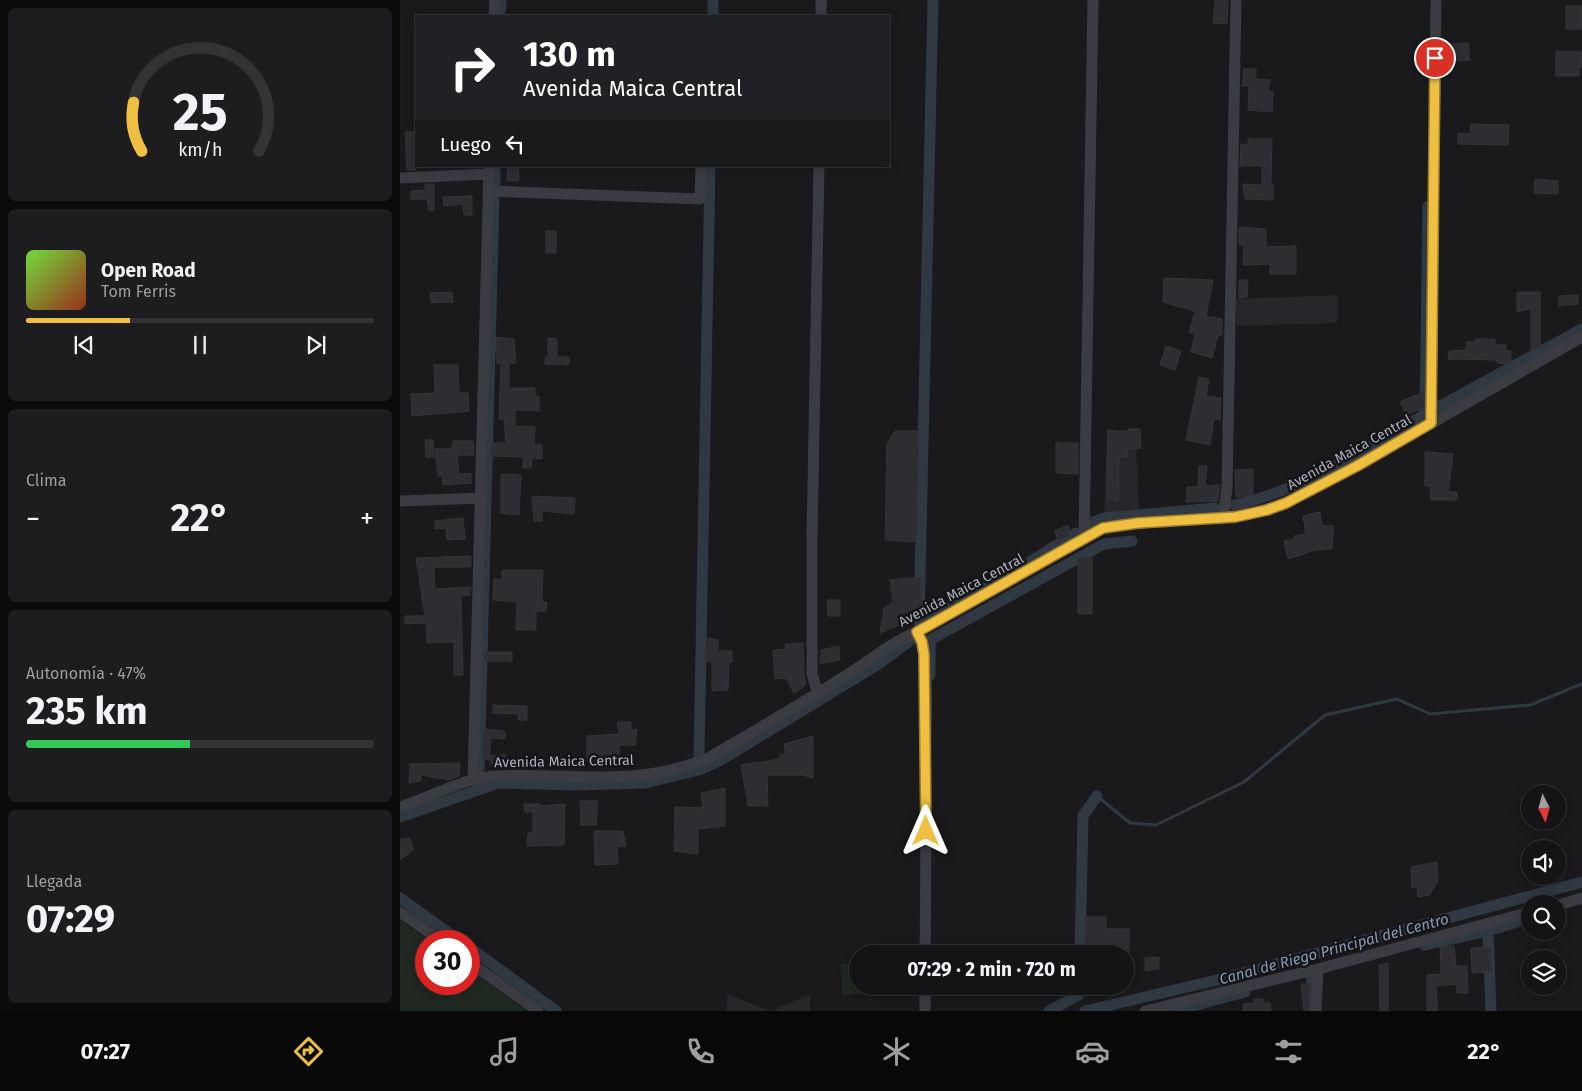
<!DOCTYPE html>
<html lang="es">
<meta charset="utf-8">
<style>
:root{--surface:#141416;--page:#1d1d1f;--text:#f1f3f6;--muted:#9d9ea1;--line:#333335;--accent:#eebf41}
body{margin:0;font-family:"Fira Sans",sans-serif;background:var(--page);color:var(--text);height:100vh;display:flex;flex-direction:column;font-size:19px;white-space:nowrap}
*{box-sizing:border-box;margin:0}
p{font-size:16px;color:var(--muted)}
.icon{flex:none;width:28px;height:28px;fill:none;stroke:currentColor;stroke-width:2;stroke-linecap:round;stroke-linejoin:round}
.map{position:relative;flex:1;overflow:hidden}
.sheet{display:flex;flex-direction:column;gap:8px;padding:8px;background:#0b0b0c;width:400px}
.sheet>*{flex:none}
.banner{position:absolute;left:15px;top:15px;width:475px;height:152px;border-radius:0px;box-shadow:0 2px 12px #0003,0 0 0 1px var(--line);background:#202124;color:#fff;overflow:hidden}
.needle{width:32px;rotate:174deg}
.fabs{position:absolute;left:1121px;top:785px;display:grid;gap:10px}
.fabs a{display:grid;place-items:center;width:45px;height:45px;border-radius:50%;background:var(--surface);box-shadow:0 2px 12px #0003,0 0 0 1px var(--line);font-size:25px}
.speed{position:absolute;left:15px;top:930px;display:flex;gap:10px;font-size:25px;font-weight:700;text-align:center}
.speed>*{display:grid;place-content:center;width:65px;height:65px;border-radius:50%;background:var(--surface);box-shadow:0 2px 12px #0003,0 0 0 1px var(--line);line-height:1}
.speed .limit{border:8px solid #d22;background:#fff;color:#111}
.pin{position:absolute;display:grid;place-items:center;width:42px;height:42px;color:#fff;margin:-21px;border:2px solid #fff;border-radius:50%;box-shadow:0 1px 5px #0007}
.me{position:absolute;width:55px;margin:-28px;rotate:0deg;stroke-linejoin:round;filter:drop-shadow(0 0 4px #0008)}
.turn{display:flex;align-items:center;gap:18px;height:105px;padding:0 25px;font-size:22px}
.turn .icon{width:65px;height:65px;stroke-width:2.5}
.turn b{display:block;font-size:35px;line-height:42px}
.then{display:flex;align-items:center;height:48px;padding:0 25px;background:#0003;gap:10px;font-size:19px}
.big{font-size:38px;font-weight:700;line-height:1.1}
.sheet .tile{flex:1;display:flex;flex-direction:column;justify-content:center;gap:8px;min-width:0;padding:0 18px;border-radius:8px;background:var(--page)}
.sheet .dial{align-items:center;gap:0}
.dial svg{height:130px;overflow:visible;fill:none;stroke:var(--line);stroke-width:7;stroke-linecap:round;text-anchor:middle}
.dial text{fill:var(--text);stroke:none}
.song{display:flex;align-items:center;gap:15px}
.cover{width:60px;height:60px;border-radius:8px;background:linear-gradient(135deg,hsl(100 70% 55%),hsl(10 70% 35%))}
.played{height:5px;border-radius:2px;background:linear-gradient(90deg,var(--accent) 30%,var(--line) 30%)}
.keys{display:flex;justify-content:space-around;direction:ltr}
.heat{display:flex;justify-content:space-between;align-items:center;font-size:28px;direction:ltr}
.charge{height:8px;border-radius:4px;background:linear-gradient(90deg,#34c759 47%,var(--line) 0)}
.trip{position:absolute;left:449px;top:945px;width:285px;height:50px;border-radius:25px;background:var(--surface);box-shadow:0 2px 12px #0003,0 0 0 1px var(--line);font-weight:700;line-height:50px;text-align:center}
.tab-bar{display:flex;height:80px;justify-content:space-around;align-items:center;background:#080809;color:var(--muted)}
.tab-bar .icon{width:35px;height:35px}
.tab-bar .selected{color:var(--accent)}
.tab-bar b{font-size:22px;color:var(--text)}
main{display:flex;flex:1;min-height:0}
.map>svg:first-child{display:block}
.built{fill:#27262a}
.green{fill:#202822}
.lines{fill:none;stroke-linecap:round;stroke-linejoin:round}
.stream{stroke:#303841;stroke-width:3}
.canal{stroke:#303841;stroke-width:11}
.building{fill:#2e2d31;stroke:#353439}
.minor{stroke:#3b3c42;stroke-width:11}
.route-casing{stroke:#9b7c2a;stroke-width:12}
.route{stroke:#eebf41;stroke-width:9}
.labels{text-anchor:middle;stroke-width:5;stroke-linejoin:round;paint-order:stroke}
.street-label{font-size:14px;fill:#adb1bc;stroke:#151518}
.water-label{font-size:15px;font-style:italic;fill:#869cb5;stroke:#151518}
</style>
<main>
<section class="sheet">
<div class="tile dial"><svg viewBox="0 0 100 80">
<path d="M14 69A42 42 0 1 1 86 69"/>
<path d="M14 69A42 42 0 0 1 9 39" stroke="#eebf41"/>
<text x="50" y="56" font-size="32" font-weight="700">25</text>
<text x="50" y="72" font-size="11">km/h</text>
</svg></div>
<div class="tile">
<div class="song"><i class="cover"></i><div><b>Open Road</b><p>Tom Ferris</p></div></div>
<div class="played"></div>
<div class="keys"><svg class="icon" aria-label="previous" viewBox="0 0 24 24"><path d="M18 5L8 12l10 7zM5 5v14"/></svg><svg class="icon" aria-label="pause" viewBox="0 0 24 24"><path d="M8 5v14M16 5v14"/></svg><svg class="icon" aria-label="next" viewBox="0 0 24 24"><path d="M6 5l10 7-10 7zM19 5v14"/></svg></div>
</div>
<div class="tile"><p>Clima</p>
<div class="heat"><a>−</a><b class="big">22°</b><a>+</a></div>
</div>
<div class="tile"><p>Autonomía · 47%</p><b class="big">235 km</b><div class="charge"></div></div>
<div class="tile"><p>Llegada</p><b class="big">07:29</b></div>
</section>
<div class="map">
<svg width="1182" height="1011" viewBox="0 0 1182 1011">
<rect width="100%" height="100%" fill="#1a1a1d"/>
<!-- built -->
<path class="built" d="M938,295l-1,28 -100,3 -1,-27z
M707,429l29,3 3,83 -35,3z
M327,994l43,17h-43z
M410,994v17h-39z"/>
<!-- green -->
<path class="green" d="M0,920l30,21h-4v43h43v-15l58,42h-127z
M457,963l1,23h30v8l-46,1 -1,-31z"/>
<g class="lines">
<!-- stream -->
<path class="stream" d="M697,796l33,27 26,2 88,-43 81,-67 72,-16 33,15 100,-9 52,-21"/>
<!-- canal -->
<path class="canal" d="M100,16l1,-16
M313,16v-16
M95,182v-16
M1038,407l144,-78
M1025,414l3,-208
M835,505c63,-13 134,-58 191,-91
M691,523l13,-5 111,-10
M519,622l14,-622
M519,622l106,-57 51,-32
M530,675v-35l174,-96 28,-3
M299,757l11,-591
M79,771l15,-576
M0,817l98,-34 76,2 71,-2 54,-13 22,-10 156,-95 34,-25
M0,898l60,43
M1088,931l3,80
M1025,945l63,-14 42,-13
M69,947l87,64
M680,954l3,-138 14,-20
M649,1011l30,-16v-9
M685,1011l132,-31 365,-98
M774,1011l71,-19
M910,1011l2,-39"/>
</g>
<!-- building -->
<path class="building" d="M815,0h13l-1,24 -14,-1z
M1166,6h16v23h-16z
M1068,43l2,17 -27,2v-17z
M1156,51l26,1v15h-3v9h-23z
M844,69h12v10l14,1 -2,11h5l-1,21 -24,-2 1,-24h-7z
M1071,124l38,1 -1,20 -50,-1v-11l12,1z
M5,132h11v38h-9z
M848,139h24l-1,46h2v15l-28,-1 -2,-15 19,1v-19h-22l1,-22 7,1z
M108,166h10l1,15h-12z
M1135,179l23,2v13l-24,-1z
M25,184h9v26l-5,1 -2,-12h-16v-8l15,-1z
M72,196v19h-8l-1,-11 -19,2 -1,-9z
M839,227l27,2v18l30,-1v28h-26v-10l-27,1 1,-20h-5z
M146,231h10v22h-10z
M764,278l49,2 -7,36 16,3v16h-4l-6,23 -21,-6 4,-19h-6l6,-22 -32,-9z
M839,280h9l-1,17 -8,1z
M52,292l1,10 -22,1 -1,-10z
M1117,292h23v55l-9,4v-42l-14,3z
M1178,295v9l-19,2v-10z
M95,337l19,2 2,24h-7v25h26v8h4v15l-24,-1v16l20,1 -1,17 8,1v14l-10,-1 -1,10h-8v-11l-32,-1v-13h15l-2,-24h-5l2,-56h-4z
M148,338l9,1v18h12v8l-24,-1v-7h3z
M1075,339h20v6h11v6h5v13l-14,-1v-3l-49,-1 1,-8 17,-1v-8h9z
M766,346l15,5 -6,19 -15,-5z
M34,365h24l1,28h9l1,18 -57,5 -1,-22 24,-1z
M799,377l10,2 -3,17 15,2 -1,22 -6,-1 -4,26 -24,-5z
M1024,392v15l-17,8 -7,-13z
M728,429h12l1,19 -14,1v8h-8l-1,44 -11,-1 1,-69h20z
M495,431h24l-3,111 -31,-2 2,-97z
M25,440h8l1,17h-8z
M53,441h20l1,14h-17l2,19 12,-1v10l-28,2 -1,-10 -4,1 -3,-27h17z
M656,443h22v31l-22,-1z
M1025,452l28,2 -5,38h9l-1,8h-25l-1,-14h-5z
M799,466h8l-2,20 15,-1 -2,16 -32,1 1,-15h11z
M853,469v27l-17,1 -1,-27z
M101,474l20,1 -2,40 -18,-2z
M132,496l43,2 -1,16 -32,-3v10h-8z
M920,512l2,14h12l-2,23 -17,1 -27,9 -4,-18 11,-3 -1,-2 12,-2 -3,-18z
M63,518l2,21 -18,1 -1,-12 -11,1v-8z
M668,525l2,11 -12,5 -3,-10z
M71,556v11h-37l1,22 36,-2 -1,8 -9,1 2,79h-9v-33l-27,1 -1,-20 -21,1v-8h20l-9,-58z
M678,557h14v57h-14z
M102,570h41l-1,32h5l-1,9h-10v19h-20l1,-28 -24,-2 1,-21h8z
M521,577v31l-16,8 3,5 -28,12 4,-25 9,-6 -3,-22z
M427,600h13v16h-12z
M308,638l10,2v11h14v11h-3l-1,28 -16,1v-29l-7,-1 -1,-11h4z
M403,643l1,25h-1l3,17 -12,8 -8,-15 -11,1 -2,-29 13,-1 -1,-5z
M439,646l1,14 -20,4 1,-14z
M87,652h25v9h-25l-3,-1v-6z
M93,705l34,1v14h-8l-1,-6 -25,-1z
M217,722h14v8l6,-1 -2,16h-16v17l-32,-1v-25l32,-2z
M83,729l22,2v8l-14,-1 -2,22 -7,-1z
M413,736v42l-10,-3h-36l1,31h-20l-7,-41 39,-6v-5l6,1 -2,-11z
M105,755l1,10 -15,-1 -1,-8z
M60,763l-1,13 -10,4 -28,-5v6l-12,2 1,-19z
M325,788v38l-27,3v25l-24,-3 1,-44 28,1 -2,-15z
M180,801h18l-2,24h-15z
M124,804h16v2l25,-2 -1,41 -37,1 1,-13h5v-21h-8z
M194,831h29l3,15 -9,1 1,17 -23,1z
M10,838l3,12 -13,10v-21z
M1037,862l1,18 -8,15 -12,2 -1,-10 -5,1 -1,-21z
M685,917h21v12h23v23l-44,2z
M1040,946h14l2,20h11l1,27h-11l-1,-9 -20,2 2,25h-11v-36l14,-1z
M1091,947l1,25 -20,1 -1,-25z
M759,957v12l-14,2v-13z
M988,963v48h-8l-1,-46z
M901,984h9l-1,27h-5z
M854,999h9v4h7l1,8h-28v-7l11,-1z"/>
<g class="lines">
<!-- minor -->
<path class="minor" d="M94,16l1,-16
M421,16v-16
M0,178l89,-4
M89,191l211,8 1,-33
M1031,423l5,-423
M0,501l82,-3
M823,518l4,-30 9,-488
M684,538l9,-538
M517,632c13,25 9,86 9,116 0,69 0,137 -1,206
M418,694l-6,-20v-137l7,-371
M73,780l16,-614
M0,807c31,-10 65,-30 97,-31 76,-4 136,13 211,-18 45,-26 90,-52 134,-80 23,-14 51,-37 75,-46l186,-104 35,-5 109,-8 39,-12 71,-37 225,-129
M1158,905l24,-7
M0,912l41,29
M69,962l69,49
M525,1011v-25
M745,1011l173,-42 212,-57
M916,1011l2,-42"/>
</g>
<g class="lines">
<defs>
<path id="route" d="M526,831l-2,-177 -2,-12 -5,-10 186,-104 35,-5 97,-6 32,-7 19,-7 71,-37 74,-43 4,-365"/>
</defs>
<!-- route casing -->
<use href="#route" class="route-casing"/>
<!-- route -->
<use href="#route" class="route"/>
</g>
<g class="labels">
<!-- street labels -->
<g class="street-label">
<text transform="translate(949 452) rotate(-29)" y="5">Avenida Maica Central</text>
<text transform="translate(561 590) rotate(-28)" y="5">Avenida Maica Central</text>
<text transform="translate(164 761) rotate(-1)" y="5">Avenida Maica Central</text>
</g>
<!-- water labels -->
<g class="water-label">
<text transform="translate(934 949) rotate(-15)" y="5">Canal de Riego Principal del Centro</text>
</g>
</g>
</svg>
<div class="fabs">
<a><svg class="needle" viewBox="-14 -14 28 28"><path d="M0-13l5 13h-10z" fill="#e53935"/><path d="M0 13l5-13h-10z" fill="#9d9ea1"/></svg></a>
<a><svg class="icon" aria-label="sound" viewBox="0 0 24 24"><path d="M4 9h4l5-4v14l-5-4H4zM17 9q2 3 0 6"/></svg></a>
<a><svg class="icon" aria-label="search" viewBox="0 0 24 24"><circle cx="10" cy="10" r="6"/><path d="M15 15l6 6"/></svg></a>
<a><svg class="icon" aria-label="layers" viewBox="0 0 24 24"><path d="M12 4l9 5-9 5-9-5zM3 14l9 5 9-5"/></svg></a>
</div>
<div class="speed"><div class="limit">30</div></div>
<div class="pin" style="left:1035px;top:58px;background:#d93025"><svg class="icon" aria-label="arrive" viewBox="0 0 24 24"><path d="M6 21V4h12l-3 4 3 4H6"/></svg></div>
<svg class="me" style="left:526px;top:831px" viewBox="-20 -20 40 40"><path d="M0-17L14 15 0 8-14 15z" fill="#eebf41" stroke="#fff" stroke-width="4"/></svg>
<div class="trip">07:29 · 2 min · 720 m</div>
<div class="banner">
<div class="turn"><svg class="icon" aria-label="right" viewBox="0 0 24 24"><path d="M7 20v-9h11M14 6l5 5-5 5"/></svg><div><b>130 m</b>Avenida Maica Central</div></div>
<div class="then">Luego<svg class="icon" aria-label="left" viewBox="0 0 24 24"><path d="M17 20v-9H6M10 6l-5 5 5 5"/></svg></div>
</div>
</div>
</main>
<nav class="tab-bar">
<b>07:27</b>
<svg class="icon selected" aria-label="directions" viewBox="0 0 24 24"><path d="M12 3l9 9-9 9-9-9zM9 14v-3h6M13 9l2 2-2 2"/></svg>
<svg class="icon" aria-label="music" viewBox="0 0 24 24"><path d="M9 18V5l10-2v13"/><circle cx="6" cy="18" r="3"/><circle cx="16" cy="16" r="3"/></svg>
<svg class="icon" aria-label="phone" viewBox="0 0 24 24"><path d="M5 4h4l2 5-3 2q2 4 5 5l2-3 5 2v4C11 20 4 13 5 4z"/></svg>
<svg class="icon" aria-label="climate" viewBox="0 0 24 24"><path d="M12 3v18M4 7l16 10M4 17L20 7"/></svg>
<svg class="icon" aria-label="car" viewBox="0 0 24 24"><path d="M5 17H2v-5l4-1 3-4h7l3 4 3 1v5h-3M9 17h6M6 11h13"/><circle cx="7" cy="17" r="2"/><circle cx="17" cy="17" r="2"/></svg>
<svg class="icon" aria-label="filters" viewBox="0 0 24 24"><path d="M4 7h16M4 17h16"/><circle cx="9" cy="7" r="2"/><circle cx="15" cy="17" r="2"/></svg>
<b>22°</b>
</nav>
